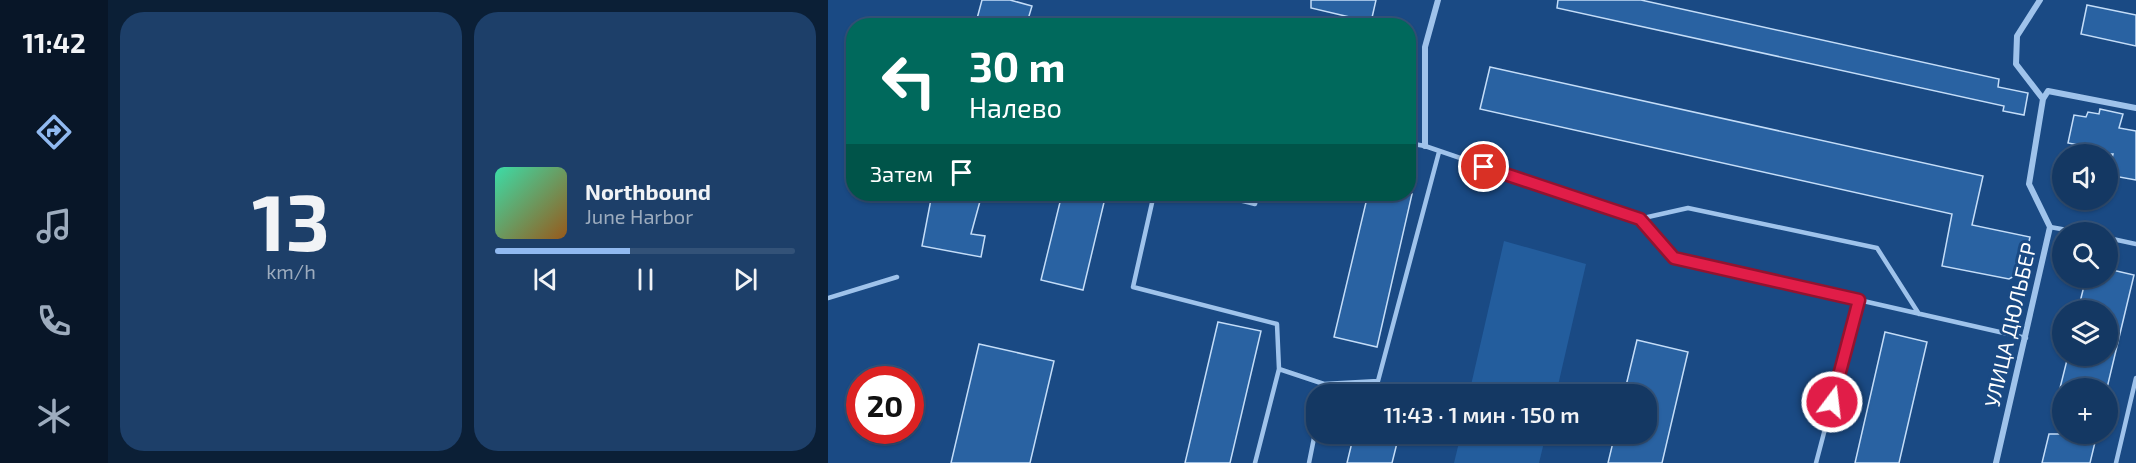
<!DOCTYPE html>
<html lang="ru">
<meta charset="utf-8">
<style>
:root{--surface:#143863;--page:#1d3f69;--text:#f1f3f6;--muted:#9dacbe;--line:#335278;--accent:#90b9f0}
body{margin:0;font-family:"Exo 2",sans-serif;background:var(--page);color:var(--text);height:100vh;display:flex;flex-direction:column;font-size:22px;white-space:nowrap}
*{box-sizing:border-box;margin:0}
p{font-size:20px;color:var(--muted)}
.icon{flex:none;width:33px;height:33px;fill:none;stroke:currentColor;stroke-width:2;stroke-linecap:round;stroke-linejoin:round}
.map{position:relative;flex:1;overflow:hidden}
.details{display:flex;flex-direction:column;gap:12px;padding:12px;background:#0b1f36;width:720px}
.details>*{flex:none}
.guide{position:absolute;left:18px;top:18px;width:570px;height:183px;border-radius:24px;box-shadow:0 2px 4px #0004,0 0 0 2px var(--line);background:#00695c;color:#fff;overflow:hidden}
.controls{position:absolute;left:1224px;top:144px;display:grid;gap:12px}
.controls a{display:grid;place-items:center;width:66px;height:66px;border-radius:50%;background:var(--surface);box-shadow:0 2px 4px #0004,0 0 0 2px var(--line);font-size:30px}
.speed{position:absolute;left:18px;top:366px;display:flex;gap:12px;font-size:30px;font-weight:700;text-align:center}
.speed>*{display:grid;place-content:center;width:78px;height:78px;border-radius:50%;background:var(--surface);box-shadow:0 2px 4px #0004,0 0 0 2px var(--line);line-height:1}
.speed .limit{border:9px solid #d22;background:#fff;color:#111}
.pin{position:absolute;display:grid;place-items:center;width:51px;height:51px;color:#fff;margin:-26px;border:3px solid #fff;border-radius:50%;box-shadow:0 2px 6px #0007}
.me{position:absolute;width:66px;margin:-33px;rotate:15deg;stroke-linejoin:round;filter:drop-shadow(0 0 4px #0008)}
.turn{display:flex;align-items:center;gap:21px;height:126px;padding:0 24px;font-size:27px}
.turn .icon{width:78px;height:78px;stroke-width:2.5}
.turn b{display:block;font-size:42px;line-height:51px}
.then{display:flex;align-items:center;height:57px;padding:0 24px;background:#0003;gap:12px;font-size:22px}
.details .widget{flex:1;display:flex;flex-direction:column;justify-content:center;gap:9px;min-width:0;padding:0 21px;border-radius:24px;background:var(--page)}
.details .dial{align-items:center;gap:0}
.dial b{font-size:78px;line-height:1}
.song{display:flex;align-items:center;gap:18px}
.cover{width:72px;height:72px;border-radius:9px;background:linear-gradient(135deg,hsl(160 70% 55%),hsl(30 70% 35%))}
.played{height:6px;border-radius:3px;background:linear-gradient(90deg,var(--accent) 45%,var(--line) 45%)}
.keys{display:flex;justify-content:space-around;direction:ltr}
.details .tiles{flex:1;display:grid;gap:12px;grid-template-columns:repeat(2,1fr)}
.trip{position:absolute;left:478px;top:384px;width:351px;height:60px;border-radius:24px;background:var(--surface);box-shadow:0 2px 4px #0004,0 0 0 2px var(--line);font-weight:600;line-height:60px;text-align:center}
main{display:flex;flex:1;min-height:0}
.tabs{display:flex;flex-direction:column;width:108px;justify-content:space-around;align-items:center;background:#081628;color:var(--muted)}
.tabs .icon{width:42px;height:42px}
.tabs .active{color:var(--accent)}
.tabs b{font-size:27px;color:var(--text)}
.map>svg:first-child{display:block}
.green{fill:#235d9d}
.building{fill:#2962a2;stroke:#c4ddf8;stroke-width:1.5}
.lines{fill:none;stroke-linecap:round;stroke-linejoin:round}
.lane{stroke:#9fc3eb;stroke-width:4.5}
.street{stroke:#9fc3eb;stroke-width:6}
.route-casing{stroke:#92132f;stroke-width:15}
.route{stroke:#e11d48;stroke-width:10}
.labels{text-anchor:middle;stroke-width:6;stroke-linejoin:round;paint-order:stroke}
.street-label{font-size:21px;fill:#fff;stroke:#1a4a84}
</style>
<main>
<nav class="tabs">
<b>11:42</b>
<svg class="icon active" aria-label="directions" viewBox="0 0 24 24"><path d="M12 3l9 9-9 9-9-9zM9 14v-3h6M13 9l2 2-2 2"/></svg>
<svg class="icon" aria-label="music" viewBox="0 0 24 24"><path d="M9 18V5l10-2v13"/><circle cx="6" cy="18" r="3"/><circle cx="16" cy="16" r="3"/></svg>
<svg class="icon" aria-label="phone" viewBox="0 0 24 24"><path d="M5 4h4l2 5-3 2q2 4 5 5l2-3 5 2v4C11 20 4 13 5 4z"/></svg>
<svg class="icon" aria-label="climate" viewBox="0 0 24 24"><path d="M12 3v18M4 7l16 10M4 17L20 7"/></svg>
</nav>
<section class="details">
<div class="tiles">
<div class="widget dial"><b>13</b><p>km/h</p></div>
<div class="widget">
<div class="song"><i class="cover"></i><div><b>Northbound</b><p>June Harbor</p></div></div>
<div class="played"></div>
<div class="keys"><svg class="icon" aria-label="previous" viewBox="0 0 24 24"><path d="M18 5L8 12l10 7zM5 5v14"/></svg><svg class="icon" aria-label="pause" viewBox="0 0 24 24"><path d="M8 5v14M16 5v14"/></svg><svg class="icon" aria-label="next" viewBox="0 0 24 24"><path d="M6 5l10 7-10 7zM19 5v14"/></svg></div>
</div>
</div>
</section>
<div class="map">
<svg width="1308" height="463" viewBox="0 0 1308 463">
<rect width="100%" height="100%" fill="#1a4a84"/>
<!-- green -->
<path class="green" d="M676,241l82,23 -30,130h-87z
M633,434h85l-7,29h-85z"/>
<!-- building -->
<path class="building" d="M154,0h28l22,6 -6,20h-51z
M483,0h65l-5,22 -60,-14z
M730,0h83l358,79 -1,8 30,6 -4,22 -21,-4 1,-5 -447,-98z
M1259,5l49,10v31l-55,-12z
M662,67l493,109 -11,49 58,12 -8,35 -13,7 -67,-13 10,-52 -472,-105z
M1272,109l23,5 -4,14 17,3v49l-28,-5 5,-21h-36l2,-9 -11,-2 6,-28 12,2 2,-5 11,2z
M104,194h50l-11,40 14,2 -4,21 -59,-11z
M234,194h44l-23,96 -42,-10z
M540,194h44l-35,153 -43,-10z
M1280,269l26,6 -27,113h-47l8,-32h40v-46h-30l8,-32h22z
M390,322l43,9 -31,132h-45z
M1057,332l42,10 -28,121h-44z
M809,340l51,12 -26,111h-54l7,-29h32v-40h-23z
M151,344l75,17 -24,102h-79z
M526,434h21l23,5 -6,24h-45z
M1221,434h48l-7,29h-48z"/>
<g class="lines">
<!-- lane -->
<path class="lane" d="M580,143l17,3 214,73 35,39 352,80
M326,194l-21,93 144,37 2,45 45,15 54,-3 61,-229
M387,194l40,10 2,-10
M811,219l49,-11 189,40 42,66
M1222,227l28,5
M1280,238l28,6
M0,298l69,-21
M494,394l2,-10
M427,463l24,-94
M481,463l8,-40
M988,463l43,-163
M1288,463l20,-85"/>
<!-- street -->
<path class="street" d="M1215,99l5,-8 88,17
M597,146v-99l13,-47
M1168,463l54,-236 -21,-43 14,-85 -27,-35 1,-28 23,-36"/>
</g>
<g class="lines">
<defs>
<path id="route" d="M656,167l156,52 34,39 185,42 -27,102"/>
</defs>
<!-- route casing -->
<use href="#route" class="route-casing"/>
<!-- route -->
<use href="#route" class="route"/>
</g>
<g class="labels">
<!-- street labels -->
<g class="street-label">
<text transform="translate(1183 325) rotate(-77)" y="7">УЛИЦА ДЮЛЬБЕР</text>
</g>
</g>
</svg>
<div class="controls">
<a><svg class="icon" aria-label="sound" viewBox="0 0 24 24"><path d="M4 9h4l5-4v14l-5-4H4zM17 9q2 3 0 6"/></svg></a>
<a><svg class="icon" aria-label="search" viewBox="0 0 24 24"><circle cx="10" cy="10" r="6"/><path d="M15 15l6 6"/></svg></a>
<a><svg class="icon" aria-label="layers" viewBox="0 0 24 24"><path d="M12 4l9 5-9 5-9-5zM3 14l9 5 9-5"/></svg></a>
<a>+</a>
</div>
<div class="speed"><div class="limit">20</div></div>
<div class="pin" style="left:656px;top:167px;background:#d93025"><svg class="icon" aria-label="arrive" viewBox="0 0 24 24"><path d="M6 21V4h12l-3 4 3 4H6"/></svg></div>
<svg class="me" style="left:1004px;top:402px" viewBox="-20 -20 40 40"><circle r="17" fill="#e11d48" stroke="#fff" stroke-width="3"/><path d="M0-11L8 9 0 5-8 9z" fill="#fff"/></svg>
<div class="trip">11:43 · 1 мин · 150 m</div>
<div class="guide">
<div class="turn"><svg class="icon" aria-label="left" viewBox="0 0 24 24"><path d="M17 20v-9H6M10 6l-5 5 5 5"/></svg><div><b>30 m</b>Налево</div></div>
<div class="then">Затем<svg class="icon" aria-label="arrive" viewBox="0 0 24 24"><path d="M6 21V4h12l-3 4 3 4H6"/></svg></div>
</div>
</div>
</main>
